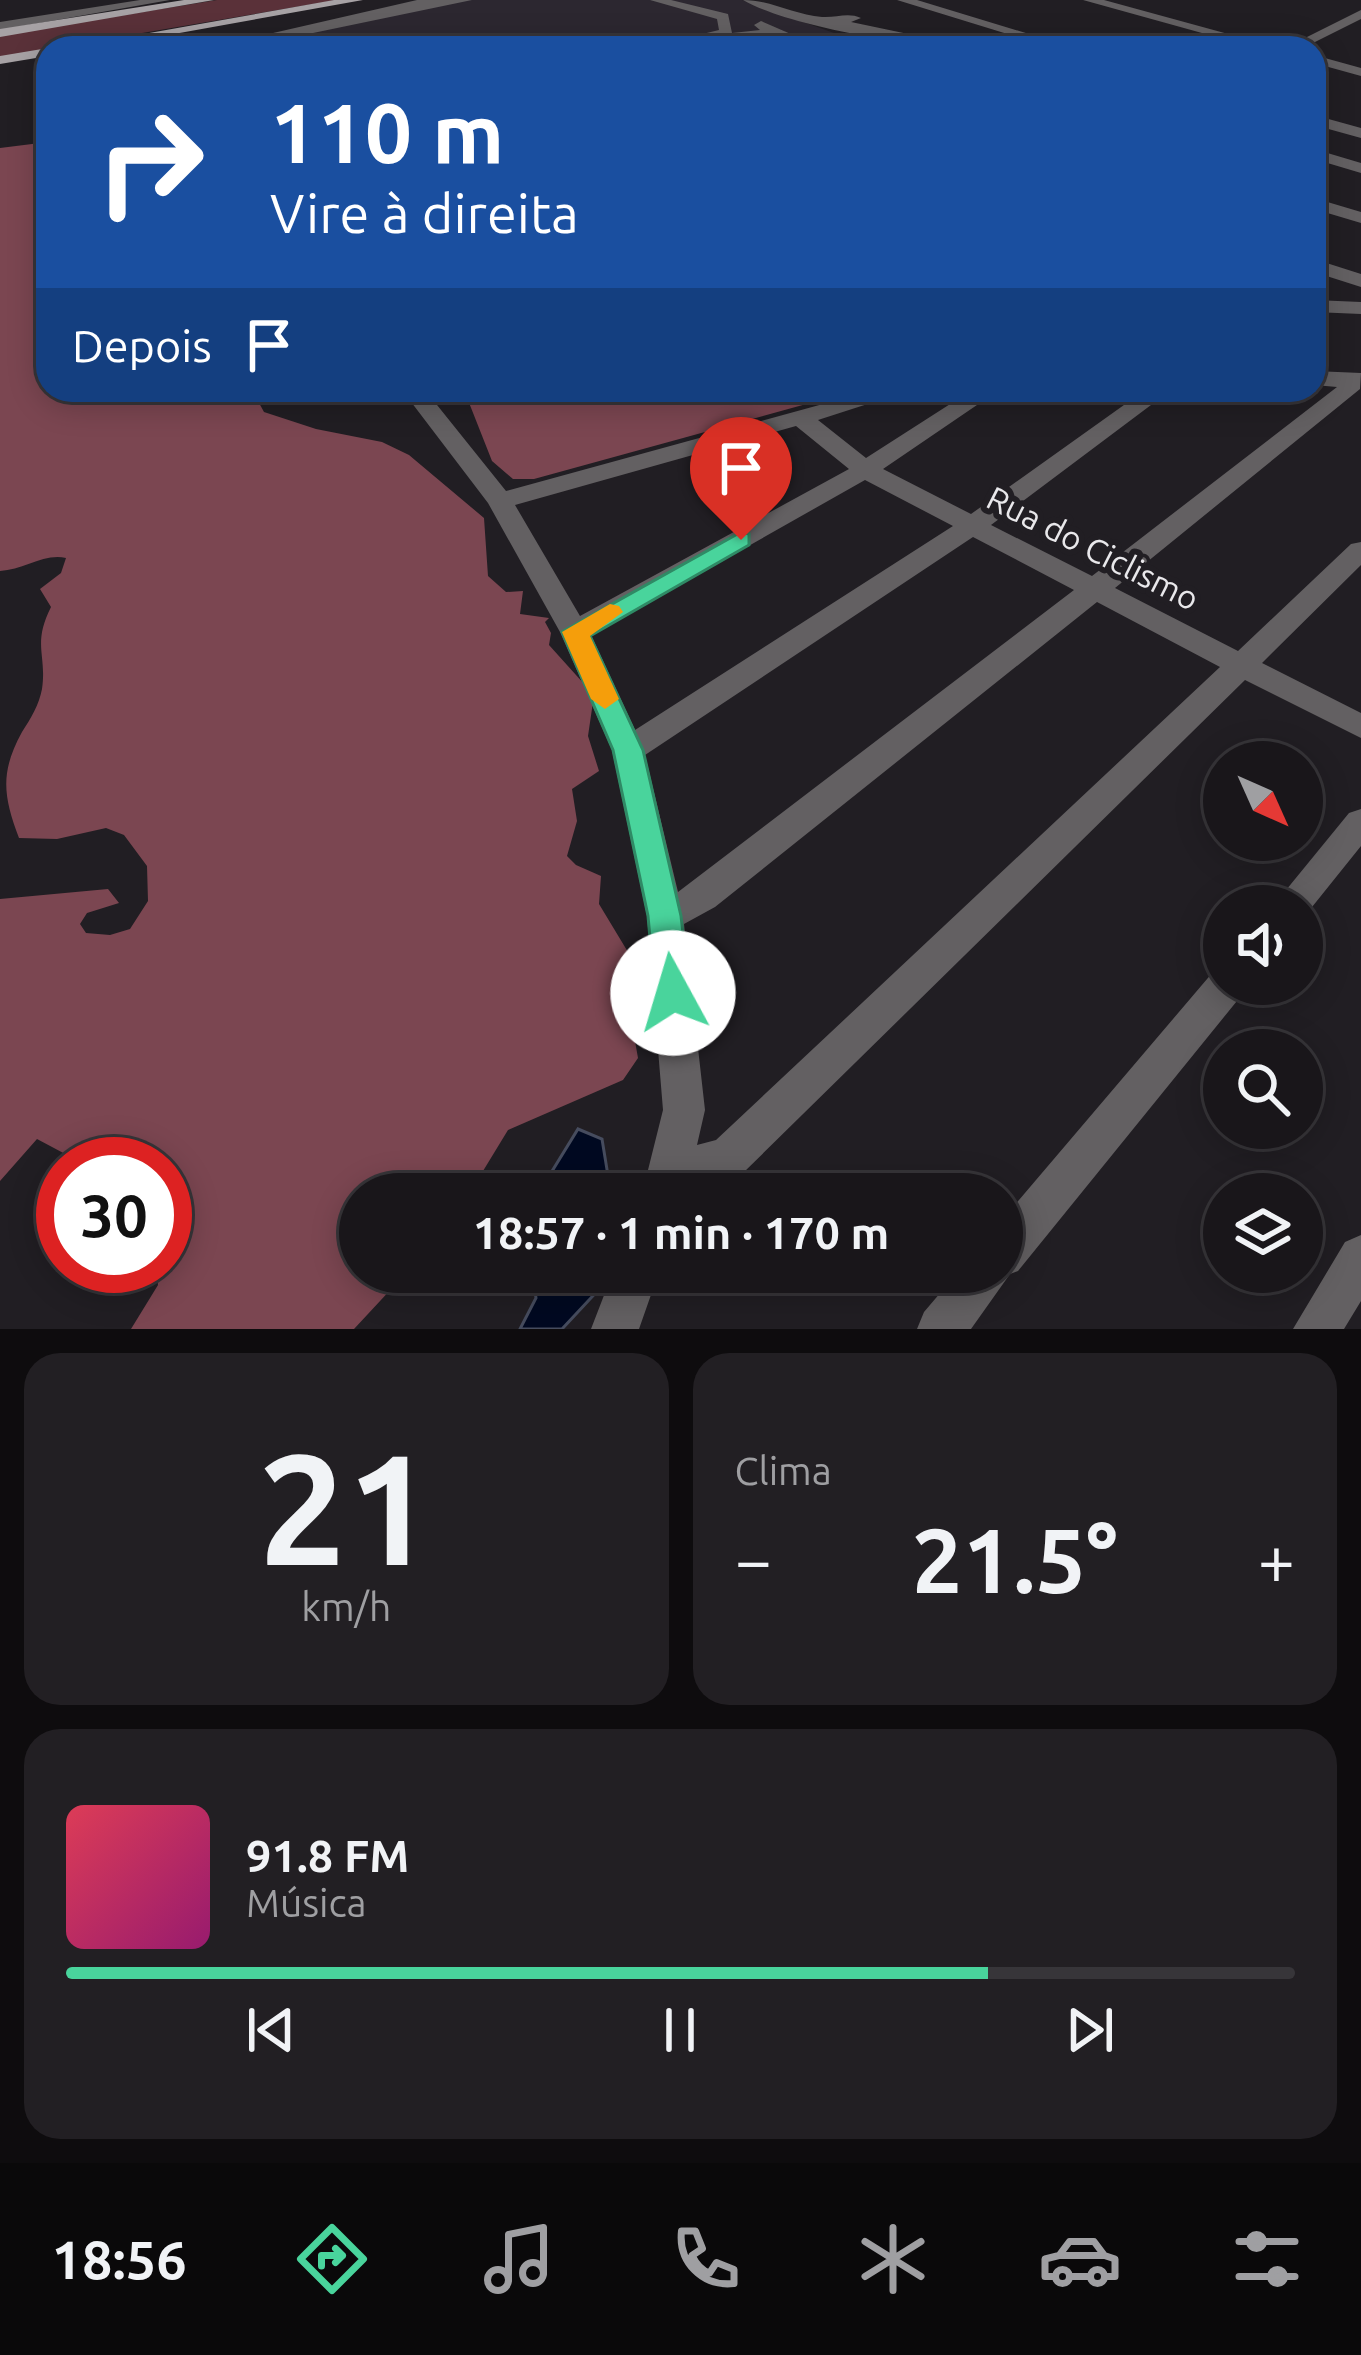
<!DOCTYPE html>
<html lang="pt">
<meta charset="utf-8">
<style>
:root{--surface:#19161a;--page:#221f23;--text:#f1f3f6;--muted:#9f9fa2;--line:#373539;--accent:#49d49c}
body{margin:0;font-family:Ubuntu,sans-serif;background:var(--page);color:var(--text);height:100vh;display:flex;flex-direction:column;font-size:45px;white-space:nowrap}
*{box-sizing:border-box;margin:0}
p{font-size:39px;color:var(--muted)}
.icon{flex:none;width:66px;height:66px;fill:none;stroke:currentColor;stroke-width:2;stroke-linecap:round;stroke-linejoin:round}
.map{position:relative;height:1329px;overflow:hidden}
.panel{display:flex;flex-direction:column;gap:24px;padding:24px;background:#0e0c0e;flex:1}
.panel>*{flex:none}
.top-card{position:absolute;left:36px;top:36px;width:1290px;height:366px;border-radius:36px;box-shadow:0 6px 30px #0003,0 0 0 3px var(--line);background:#1a4fa0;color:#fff;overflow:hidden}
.needle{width:78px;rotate:135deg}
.tools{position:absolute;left:1203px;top:741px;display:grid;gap:24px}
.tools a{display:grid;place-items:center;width:120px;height:120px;border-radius:50%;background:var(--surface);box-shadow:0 6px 30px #0003,0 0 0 3px var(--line);font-size:60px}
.speed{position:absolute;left:36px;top:1137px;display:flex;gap:24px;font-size:60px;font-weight:700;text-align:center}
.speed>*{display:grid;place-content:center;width:156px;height:156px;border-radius:50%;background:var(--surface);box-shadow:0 6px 30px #0003,0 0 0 3px var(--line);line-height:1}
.speed .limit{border:18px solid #d22;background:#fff;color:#111}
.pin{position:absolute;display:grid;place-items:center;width:102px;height:102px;color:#fff;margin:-123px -51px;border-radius:50% 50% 50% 0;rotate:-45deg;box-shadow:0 0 12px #0007}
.pin .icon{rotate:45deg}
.me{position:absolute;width:132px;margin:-66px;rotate:354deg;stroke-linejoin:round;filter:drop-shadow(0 0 9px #0008)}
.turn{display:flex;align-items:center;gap:42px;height:252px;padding:0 36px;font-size:54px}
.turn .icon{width:156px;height:156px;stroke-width:2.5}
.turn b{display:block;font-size:84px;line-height:102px}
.then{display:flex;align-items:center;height:114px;padding:0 36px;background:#0003;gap:24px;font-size:45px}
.big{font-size:90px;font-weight:700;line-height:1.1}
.panel .widget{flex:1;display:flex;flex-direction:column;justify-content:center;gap:18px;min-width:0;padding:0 42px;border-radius:36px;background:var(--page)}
.panel .dial{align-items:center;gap:0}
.dial b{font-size:156px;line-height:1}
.song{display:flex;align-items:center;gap:36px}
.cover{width:144px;height:144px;border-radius:18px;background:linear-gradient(135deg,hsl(350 70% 55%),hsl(320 70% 35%))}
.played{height:12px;border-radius:6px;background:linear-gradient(90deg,var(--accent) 75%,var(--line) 75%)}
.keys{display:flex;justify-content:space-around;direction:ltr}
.heat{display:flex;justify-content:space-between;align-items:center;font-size:66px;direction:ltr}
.panel .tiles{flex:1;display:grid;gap:24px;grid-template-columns:1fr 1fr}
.widget:last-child{grid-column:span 2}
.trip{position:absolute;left:339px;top:1173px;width:684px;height:120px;border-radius:60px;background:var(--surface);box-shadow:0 6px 30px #0003,0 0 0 3px var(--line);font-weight:700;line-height:120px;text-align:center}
.menu{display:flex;height:192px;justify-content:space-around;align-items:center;background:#0a090a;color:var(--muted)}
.menu .icon{width:84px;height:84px}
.menu .selected{color:var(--accent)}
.menu b{font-size:54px;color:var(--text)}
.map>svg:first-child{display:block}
.built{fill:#2c2730}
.green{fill:#5a3139}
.forest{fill:#7b4651}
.water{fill:#000921;stroke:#464c5e;stroke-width:3}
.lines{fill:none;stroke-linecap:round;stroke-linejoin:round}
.minor{fill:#636062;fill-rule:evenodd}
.major{fill:#a7a2a5;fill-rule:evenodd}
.route{fill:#49d49c;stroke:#2f8a65;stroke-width:3}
.slow{fill:#f59e0b}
.labels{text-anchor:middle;stroke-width:12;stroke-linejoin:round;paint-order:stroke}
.street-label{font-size:33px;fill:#e9e8eb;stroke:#211e23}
</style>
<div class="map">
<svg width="1361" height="1329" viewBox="0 0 1361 1329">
<rect width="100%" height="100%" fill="#211e23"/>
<!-- built -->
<path class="built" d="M453,0h289l134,48h-632z"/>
<!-- green -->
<path class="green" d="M217,0h120l-337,57v-22z"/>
<!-- forest -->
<path class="forest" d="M48,142v248h204l12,22 52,17 66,13 27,13 75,63 4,58 18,16 17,-1 -3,23 29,4 -4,4 6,11 -2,12 45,50 -6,41 11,35 -27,18 5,32 -10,35 9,9 25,11 -2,28 35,58 -4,51 8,45 -15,22 -115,50 -39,64h-109v78h47l-53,57h-223l27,-44 -2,-19h9v-102h-81l-47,-25 -37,42v-282l108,-10 11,14 -32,10 -7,11 6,9 24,2 20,-6 18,-28 -1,-35 -23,-31 -18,-7 -49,11 -38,-1c-16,-42 -19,-66 3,-106 9,-14 17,-27 20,-43 5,-35 -10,-44 9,-82l-11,-18 21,-16 5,-15c-22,-5 -43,12 -66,13v-423z
M464,390h393l-323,89h-21l-21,-18z"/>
<!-- water -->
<path class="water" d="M578,1129l24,10 9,55h-73z
M532,1272h75l-4,13 -41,44h-42l16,-31z"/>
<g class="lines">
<!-- minor -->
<path class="minor" d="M140,0h30l-170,30v-8z
M417,0h55l-212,44 -107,-1 -7,-4 7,-4 107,1z
M650,0h21l57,14 4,19 28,-3 -6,-5 7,-4 62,27h-19l-29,-12 -130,12 74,-18 -2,-11z
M743,0c28,0 51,15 79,17 14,1 26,-5 39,1l-10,4 124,26c-57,0 -185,-21 -232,-48z
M897,0h20l158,48h-22z
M1083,0h21l175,48h-23z
M1361,10v9l-58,29h-18z
M1314,55l47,13v8l-47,-13z
M1314,115l47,13v10l-47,-13z
M1314,149l47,14v10l-47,-14z
M1314,198l47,14v11l-47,-14z
M1314,259l47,15v13l-47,-15z
M1314,300l47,2v12l-47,-2z
M1314,371l47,2 -1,16 -245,199 123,63 113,-107 10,-2v23l-99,98 99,50v25l-116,-58 -503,494 -55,15 -1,5h-44l21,-84 -16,-194 -35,-166 -52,-118 -72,-129 -86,-113h23l81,101 368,-101h37l-93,30 48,38 106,-68h27l-116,79 88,45 174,-124h26l-180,135 101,51 245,-189 -23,-2zM796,426l53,43 -269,147 -65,-111zM865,480l88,46 -318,204 -44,-95zM973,537l101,53 -396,302 -33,-137zM1097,602l123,65 -504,473 -19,5 8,-35 -21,-186 31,-17z
M1361,809v37l-57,71 -2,-11h-29l76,-93z
M1224,968v16h22l-5,12 -223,275 -8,3 -39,55h-54l7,-17 34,-40h44v-52l211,-248z
M1361,1235v66l-17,28h-51l52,-87z
M613,1272h46l-20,57h-48z"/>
<!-- major -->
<path class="major" d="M184,0h30l-214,37v-8z
M334,0h29l-267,48h-31z
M48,48v8l-48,8v-8z"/>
</g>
<!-- route -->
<path class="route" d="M741,532l8,2v11l-159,91 53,114 38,166 9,77 -5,11 -12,5 -13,-5 -5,-11 -7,-77 -35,-166 -51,-118z"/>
<!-- slow -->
<path class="slow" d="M610,604l9,2 4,6 -33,24 29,63 -14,10 -14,-10 -29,-67z"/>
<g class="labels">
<!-- street labels -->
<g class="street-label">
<text transform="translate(1093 548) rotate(27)" y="12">Rua do Ciclismo</text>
</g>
</g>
</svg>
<div class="tools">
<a><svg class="needle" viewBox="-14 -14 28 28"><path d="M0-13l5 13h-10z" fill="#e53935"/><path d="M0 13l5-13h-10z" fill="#9f9fa2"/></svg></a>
<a><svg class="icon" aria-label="sound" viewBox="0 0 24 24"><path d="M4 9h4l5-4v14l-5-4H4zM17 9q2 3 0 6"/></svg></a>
<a><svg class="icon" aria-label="search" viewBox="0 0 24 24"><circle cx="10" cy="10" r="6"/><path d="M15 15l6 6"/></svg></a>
<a><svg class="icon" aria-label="layers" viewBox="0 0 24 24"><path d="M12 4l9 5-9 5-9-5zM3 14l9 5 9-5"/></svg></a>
</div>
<div class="speed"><div class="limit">30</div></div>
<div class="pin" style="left:741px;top:540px;background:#d93025"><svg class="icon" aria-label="arrive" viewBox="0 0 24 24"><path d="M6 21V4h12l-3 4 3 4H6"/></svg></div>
<svg class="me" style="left:673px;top:993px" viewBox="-20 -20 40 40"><circle r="19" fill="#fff"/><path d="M0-13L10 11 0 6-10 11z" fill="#49d49c"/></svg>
<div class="trip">18:57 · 1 min · 170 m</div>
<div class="top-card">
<div class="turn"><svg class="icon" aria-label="right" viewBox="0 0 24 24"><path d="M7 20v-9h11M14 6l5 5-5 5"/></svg><div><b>110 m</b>Vire à direita</div></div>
<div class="then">Depois<svg class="icon" aria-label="arrive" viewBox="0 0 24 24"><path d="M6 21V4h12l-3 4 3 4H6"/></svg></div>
</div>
</div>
<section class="panel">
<div class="tiles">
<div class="widget dial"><b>21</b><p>km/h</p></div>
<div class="widget"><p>Clima</p>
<div class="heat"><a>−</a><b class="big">21.5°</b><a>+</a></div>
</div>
<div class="widget">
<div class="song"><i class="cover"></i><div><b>91.8 FM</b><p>Música</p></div></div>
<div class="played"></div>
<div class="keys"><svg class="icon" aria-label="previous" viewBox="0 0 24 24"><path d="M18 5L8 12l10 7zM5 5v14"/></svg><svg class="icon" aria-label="pause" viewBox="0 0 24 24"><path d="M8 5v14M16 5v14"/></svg><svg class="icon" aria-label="next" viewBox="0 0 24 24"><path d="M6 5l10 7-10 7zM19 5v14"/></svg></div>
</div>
</div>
</section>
<nav class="menu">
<b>18:56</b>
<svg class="icon selected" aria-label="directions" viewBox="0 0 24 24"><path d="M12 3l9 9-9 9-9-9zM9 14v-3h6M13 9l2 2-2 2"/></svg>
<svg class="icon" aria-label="music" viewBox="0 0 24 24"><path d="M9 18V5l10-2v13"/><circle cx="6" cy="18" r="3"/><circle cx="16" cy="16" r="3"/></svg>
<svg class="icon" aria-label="phone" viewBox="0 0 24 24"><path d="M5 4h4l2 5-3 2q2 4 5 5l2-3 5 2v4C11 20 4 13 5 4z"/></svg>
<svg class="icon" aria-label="climate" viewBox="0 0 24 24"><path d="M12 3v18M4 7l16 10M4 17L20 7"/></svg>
<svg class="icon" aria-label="car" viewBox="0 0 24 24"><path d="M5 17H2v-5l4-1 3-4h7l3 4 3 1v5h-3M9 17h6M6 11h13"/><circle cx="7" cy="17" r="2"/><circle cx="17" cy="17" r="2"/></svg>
<svg class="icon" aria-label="filters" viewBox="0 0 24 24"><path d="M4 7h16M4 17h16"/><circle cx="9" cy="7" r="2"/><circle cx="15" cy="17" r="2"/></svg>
</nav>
